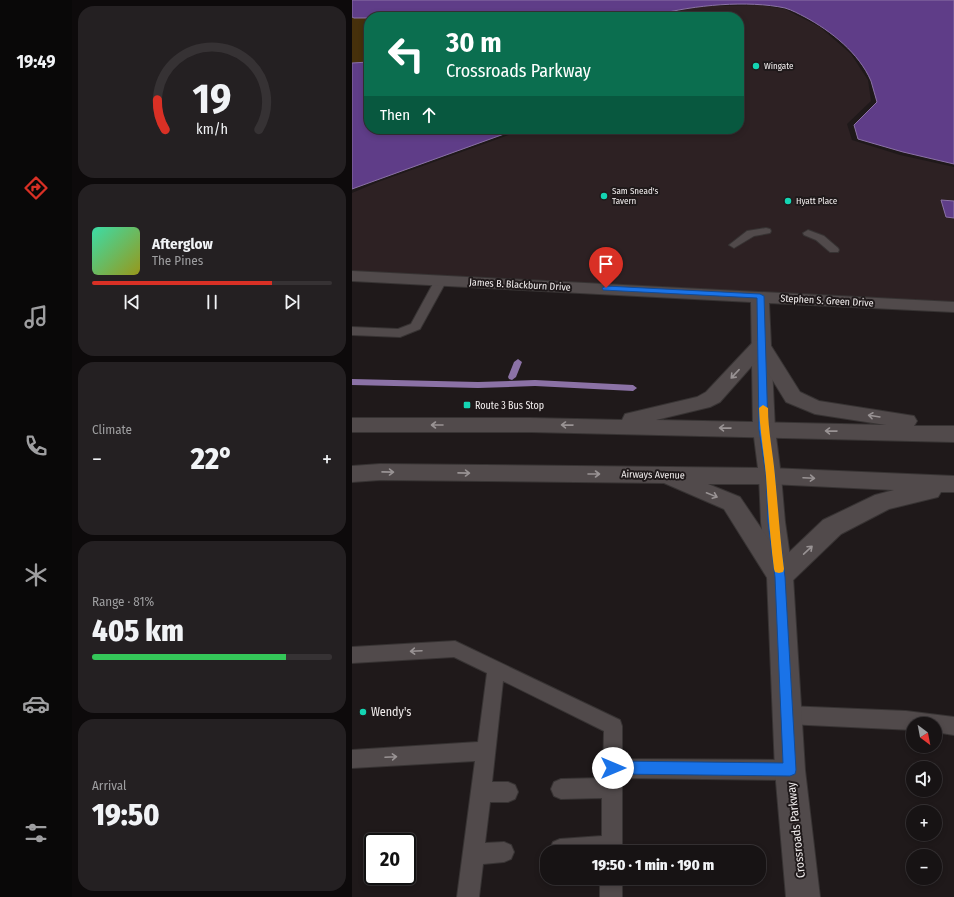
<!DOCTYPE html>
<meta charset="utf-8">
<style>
:root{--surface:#171314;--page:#242022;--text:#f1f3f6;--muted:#9e9ea0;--line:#363234;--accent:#d93025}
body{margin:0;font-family:"Fira Sans Condensed",sans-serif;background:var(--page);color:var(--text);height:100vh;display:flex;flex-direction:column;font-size:15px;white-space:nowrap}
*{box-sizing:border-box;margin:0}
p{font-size:13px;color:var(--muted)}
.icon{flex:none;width:22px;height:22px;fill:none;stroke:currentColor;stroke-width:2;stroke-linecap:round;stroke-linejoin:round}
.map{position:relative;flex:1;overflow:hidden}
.side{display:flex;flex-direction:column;gap:6px;padding:6px;background:#0d0a0b;width:280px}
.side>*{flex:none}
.guide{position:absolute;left:12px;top:12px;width:380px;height:122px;border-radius:16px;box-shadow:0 2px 6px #0003,0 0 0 1px var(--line);background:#0b6e4f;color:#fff;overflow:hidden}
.needle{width:26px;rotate:148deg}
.tools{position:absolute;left:554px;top:717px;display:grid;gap:8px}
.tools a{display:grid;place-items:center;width:36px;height:36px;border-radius:50%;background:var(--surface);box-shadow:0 2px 6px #0003,0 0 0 1px var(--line);font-size:20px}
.speed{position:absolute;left:12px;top:833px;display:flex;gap:8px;font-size:20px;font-weight:700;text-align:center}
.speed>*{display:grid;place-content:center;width:52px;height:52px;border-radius:50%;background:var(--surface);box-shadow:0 2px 6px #0003,0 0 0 1px var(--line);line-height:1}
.speed .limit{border:2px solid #111;border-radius:6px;background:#fff;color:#111}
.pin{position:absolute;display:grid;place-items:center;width:34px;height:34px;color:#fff;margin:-41px -17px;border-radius:50% 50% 50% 0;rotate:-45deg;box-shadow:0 0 4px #0007}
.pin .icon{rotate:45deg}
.me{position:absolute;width:44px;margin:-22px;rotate:90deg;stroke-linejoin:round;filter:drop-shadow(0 0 3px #0008)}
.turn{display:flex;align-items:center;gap:14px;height:84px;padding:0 16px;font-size:18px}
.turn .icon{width:52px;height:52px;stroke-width:2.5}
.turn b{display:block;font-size:28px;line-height:34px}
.then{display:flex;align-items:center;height:38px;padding:0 16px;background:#0003;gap:8px;font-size:15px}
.big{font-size:30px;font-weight:800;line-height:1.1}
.side .tile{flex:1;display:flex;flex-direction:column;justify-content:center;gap:6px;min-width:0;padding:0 14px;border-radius:16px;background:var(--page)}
.side .dial{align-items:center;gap:0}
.dial svg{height:104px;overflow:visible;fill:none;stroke:var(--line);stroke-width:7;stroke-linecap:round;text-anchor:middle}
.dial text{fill:var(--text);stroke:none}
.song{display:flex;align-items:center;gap:12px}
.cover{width:48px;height:48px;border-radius:6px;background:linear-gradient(135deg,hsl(160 70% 55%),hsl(60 70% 35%))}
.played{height:4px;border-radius:2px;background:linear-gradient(90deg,var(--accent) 75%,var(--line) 75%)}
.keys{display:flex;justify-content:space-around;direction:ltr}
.heat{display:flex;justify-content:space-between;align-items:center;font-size:22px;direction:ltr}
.charge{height:6px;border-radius:3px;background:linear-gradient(90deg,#34c759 81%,var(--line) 0)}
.trip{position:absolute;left:188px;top:845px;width:226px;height:40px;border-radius:16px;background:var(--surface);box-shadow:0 2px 6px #0003,0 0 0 1px var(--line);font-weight:800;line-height:40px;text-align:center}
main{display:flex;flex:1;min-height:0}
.tab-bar{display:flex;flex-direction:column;width:72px;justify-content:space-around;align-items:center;background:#090808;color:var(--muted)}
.tab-bar .icon{width:28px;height:28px}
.tab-bar .active{color:var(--accent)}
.tab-bar b{font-size:18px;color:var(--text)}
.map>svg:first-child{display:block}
.built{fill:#2d2123}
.green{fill:#46300b}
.water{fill:#5f3d88;stroke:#8b72a6}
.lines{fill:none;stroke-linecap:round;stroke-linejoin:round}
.stream{fill:#8b72a6;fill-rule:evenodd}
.service-casing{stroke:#373333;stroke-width:2}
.minor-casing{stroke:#373333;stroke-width:2}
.tertiary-casing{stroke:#373333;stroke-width:2}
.secondary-casing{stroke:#373333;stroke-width:2}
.service{fill:#514a4b;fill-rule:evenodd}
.minor{fill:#514a4b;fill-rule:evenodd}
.tertiary{fill:#514a4b;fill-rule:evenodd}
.secondary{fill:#514a4b;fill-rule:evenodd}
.oneway{stroke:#999394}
.route{fill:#1a73e8;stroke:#114b97}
.slow{fill:#f59e0b}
.poi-dot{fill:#14d5b3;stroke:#1f191a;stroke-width:1.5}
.labels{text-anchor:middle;stroke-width:4;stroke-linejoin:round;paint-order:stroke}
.far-poi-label{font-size:9px;fill:#f1eded;stroke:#1f191a;text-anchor:start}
.street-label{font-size:10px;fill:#f1eded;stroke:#1f191a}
.poi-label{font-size:10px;fill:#f1eded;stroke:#1f191a;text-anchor:start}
.near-poi-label{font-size:12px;fill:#f1eded;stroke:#1f191a;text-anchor:start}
.near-street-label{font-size:12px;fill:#f1eded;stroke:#1f191a}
</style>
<main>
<nav class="tab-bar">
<b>19:49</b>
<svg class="icon active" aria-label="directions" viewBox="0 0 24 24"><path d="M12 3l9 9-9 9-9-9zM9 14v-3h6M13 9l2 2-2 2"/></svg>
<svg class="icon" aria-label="music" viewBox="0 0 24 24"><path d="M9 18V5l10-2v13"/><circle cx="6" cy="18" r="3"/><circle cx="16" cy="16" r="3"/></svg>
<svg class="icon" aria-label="phone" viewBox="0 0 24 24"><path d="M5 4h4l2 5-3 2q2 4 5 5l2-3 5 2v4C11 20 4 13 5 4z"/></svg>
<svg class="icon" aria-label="climate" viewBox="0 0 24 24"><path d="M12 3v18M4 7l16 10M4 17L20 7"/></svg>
<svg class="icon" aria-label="car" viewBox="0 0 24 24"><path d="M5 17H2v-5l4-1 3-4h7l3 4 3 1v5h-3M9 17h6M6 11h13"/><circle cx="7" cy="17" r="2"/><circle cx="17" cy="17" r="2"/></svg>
<svg class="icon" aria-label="filters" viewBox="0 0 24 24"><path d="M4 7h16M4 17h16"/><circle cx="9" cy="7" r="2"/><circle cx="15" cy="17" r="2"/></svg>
</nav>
<section class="side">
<div class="tile dial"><svg viewBox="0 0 100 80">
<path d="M14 69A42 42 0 1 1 86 69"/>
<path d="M14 69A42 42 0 0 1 8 46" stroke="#d93025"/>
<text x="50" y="56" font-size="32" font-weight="700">19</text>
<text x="50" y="72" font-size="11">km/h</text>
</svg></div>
<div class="tile">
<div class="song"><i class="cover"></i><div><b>Afterglow</b><p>The Pines</p></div></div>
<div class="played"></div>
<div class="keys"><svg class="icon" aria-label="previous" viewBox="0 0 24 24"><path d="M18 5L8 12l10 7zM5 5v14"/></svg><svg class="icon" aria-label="pause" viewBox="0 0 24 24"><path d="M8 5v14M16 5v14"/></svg><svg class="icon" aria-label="next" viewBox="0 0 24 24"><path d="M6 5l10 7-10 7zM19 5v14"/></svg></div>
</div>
<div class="tile"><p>Climate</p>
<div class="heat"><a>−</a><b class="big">22°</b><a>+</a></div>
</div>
<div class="tile"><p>Range · 81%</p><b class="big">405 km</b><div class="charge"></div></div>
<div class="tile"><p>Arrival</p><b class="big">19:50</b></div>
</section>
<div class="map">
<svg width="602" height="897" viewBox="0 0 602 897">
<rect width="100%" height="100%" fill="#1f191a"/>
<!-- built -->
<path class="built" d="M409,5l24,4 35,18 31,27 17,26 3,21 -24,23 5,16 48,15 54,12v140l-602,-33v-81l26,-11 147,-53h214v-112h-83l28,-9 27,-2z"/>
<!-- green -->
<path class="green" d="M0,17l17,1v44l-17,1z"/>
<!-- water -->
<path class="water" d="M0,0h602v164l-51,-12 -45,-13 -4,-14 23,-23c-2,-7 -4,-14 -6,-21 -12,-28 -40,-50 -66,-64 -6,-3 -13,-7 -20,-9 -37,-8 -91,-3 -129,7l-3,2 -299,1 -2,-1z
M17,62v67h149l-166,60v-126z
M589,200l13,1v17l-8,-1z"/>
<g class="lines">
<!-- stream -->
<path class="stream" d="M166,359l4,3 -6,15 -4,3 -3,-1 -1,-2 6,-15z
M0,379l126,3 57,-2 98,5 4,3 -4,3 -98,-5 -57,2 -126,-3z"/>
<defs>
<path id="service" d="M414,228l4,1 1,2 -1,2 -16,3 -20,12 -5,-3 18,-14z
M456,230l16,6 14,12 1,2 -1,2h-8l-14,-12 -12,-5 -1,-2z
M89,277l6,3 -27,49 -20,8 -48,-2v-8l46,2 13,-5 24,-44z
M103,641l165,79 2,6v33l168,1 7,3 3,7 -3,7 -7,3 -168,-2v74h-71l-1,-3 3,-7 7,-3 42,-3v-38l-41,1 -7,-3 -3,-7 3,-7 7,-3 42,-1 1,-47 -101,-50 -11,101h16l7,3 3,7 -3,7 -7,3h-18l-5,41 19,-1 7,3 3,7 -3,7 -7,3 -21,2 -4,33h-22l18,-136 -123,7v-18l126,-8 9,-69 -33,-16 -102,6v-16z
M435,706l119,5 48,6v18l-19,-3v-8h-22v6l-126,-6 -7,-3 -2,-6 2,-6z
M248,878h22v19h-22z"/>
<path id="minor" d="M0,271l602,31v10l-185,-9 6,126 6,47 -3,6 -8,2 -8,-2 -3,-6 -6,-47 -2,-127 -399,-21z"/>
<path id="tertiary" d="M418,468l8,2 3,6 4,46 8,55 12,193 15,127h-34l-11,-127 -8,-193 -6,-55 -2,-46 3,-6z"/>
<path id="secondary" d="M409,339l7,2 32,51 19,9 95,15 3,5 -3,5h40v16l-423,-10h-179v-14h179l91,2 3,-6 72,-17 9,-5 48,-51zM407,358l27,44 29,12 71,11 -230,-5 54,-13 10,-5z
M28,464l390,4 184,8v16h-13l-3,5 -49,12 -48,25 -52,50 -9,3 -9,-3 -47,-75 -60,-26 -284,-3 -28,2v-16zM356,484h62l124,6 -19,5 -52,25 -41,39 -42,-62z"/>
</defs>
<!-- service casing -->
<use href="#service" class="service-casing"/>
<!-- minor casing -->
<use href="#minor" class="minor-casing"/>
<!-- tertiary casing -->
<use href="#tertiary" class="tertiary-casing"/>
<!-- secondary casing -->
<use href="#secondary" class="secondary-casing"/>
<!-- service -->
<use href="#service" class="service"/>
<!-- minor -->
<use href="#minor" class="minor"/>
<!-- tertiary -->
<use href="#tertiary" class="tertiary"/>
<!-- secondary -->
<use href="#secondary" class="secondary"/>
</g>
<!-- one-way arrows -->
<defs><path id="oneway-shaft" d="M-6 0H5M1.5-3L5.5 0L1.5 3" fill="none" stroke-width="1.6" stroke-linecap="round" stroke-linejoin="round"/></defs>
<g class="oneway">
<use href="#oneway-shaft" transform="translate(383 374) rotate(133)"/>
<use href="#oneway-shaft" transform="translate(522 416) rotate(-171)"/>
<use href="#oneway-shaft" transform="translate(85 425) rotate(180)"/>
<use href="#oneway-shaft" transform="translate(215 425) rotate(-179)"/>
<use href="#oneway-shaft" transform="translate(373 428) rotate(-179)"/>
<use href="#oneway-shaft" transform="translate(479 431) rotate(-179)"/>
<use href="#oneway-shaft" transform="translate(36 472) rotate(1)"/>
<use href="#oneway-shaft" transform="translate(112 473) rotate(1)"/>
<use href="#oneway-shaft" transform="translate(242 474)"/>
<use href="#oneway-shaft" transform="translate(457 478) rotate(3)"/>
<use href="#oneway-shaft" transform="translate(360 495) rotate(22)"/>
<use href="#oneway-shaft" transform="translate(456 550) rotate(-43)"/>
<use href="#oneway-shaft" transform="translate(64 651) rotate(177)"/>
<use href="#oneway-shaft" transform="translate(39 757) rotate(-3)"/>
</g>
<!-- route -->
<path class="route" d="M254,286l154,8 4,2 4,133 7,47 3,46 7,55 11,193 -1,4 -5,2 -177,-2 -5,-2 -2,-4 2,-5 5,-2 170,2 -8,-186 -7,-55 -2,-46 -7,-47 -2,-131 -154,-8 -1,-2z"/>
<!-- slow -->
<path class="slow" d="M411,405l5,3c0,23 5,45 7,68 3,31 5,62 9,93l-1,3 -4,1 -4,-1 -1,-3c-4,-31 -6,-62 -8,-93 -2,-23 -6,-45 -7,-68z"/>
<!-- markers -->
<g class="poi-dot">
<circle cx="404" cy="66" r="4"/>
<circle cx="252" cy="196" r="4"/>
<circle cx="436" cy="201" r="4"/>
<rect x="111" y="401" width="8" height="8" rx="2"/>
<circle cx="11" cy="712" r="4"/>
</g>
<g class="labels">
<!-- far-poi labels -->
<g class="far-poi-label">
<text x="412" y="69">Wingate</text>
<text x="260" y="194">Sam Snead's<tspan x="260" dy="10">Tavern</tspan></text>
<text x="444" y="204">Hyatt Place</text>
</g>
<!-- street labels -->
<g class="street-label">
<text transform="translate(168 284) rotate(3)" y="4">James B. Blackburn Drive</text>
<text transform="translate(475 300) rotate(3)" y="4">Stephen S. Green Drive</text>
<text transform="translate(301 474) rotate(1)" y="4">Airways Avenue</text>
</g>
<!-- poi labels -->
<g class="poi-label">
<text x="123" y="409">Route 3 Bus Stop</text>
</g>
<!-- near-poi labels -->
<g class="near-poi-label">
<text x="19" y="716">Wendy's</text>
</g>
<!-- near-street labels -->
<g class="near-street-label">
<text transform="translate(444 830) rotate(-96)" y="4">Crossroads Parkway</text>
</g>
</g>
</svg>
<div class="tools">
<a><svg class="needle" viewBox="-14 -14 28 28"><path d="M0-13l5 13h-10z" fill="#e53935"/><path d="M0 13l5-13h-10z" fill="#9e9ea0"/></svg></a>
<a><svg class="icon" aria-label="sound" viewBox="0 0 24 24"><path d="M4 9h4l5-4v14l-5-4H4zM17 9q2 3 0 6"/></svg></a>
<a>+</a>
<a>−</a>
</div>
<div class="speed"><div class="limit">20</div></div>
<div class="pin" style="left:254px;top:288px;background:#d93025"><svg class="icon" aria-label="arrive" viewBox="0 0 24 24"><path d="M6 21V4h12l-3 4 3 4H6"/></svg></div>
<svg class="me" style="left:261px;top:768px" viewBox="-20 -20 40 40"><circle r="19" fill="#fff"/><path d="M0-13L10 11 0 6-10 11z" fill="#1a73e8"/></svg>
<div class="trip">19:50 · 1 min · 190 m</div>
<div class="guide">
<div class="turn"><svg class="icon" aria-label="left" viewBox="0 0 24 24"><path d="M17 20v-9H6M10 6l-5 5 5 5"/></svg><div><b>30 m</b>Crossroads Parkway</div></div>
<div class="then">Then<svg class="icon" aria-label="ahead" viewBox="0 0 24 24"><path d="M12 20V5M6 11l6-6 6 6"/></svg></div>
</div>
</div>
</main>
